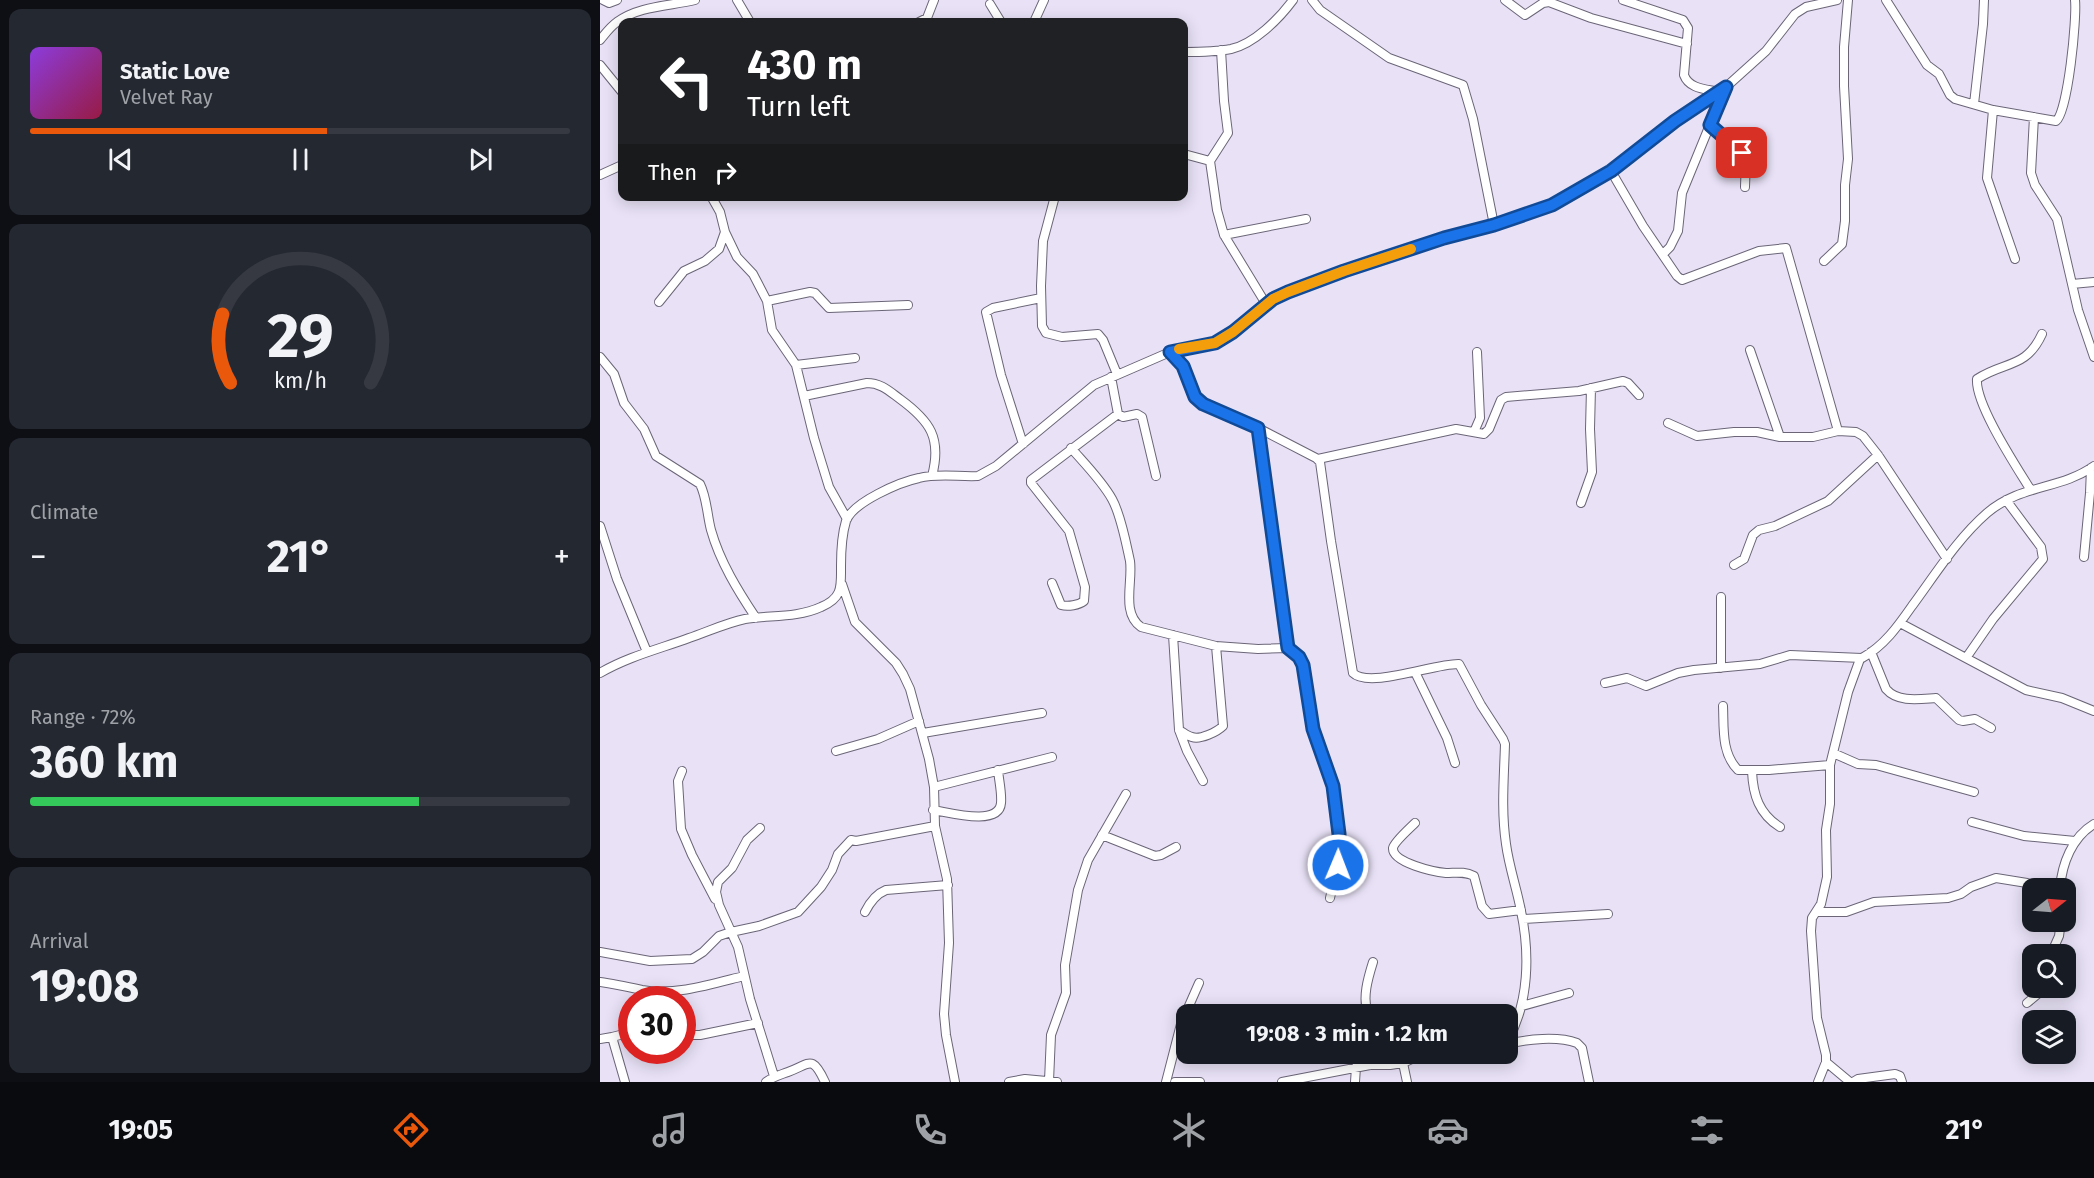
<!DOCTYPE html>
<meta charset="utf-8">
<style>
:root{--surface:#171b24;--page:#242831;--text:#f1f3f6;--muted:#9ea1a6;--line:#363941;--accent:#ea580c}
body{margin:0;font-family:"Fira Sans",sans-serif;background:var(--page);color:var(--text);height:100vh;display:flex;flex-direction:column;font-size:22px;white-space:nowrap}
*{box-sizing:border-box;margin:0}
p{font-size:20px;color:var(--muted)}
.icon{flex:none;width:33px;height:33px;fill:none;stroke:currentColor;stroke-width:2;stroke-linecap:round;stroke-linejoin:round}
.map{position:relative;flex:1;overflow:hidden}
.drawer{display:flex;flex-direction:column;gap:9px;padding:9px;background:#0d0f14;width:600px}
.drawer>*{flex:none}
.top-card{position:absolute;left:18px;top:18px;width:570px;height:183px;border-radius:12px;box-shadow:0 3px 15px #0003;background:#202124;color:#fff;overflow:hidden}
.needle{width:39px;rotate:73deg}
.controls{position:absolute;left:1422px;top:878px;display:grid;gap:12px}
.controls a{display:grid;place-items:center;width:54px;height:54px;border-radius:12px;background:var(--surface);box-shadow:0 3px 15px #0003;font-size:30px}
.speed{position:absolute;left:18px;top:986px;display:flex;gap:12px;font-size:30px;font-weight:700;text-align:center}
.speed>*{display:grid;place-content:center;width:78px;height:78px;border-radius:50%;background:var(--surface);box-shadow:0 3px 15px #0003;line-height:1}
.speed .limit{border:9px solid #d22;background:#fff;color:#111}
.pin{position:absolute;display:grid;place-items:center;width:51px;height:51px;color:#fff;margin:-26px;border-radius:12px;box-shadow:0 3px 9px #0006}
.me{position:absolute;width:66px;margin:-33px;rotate:1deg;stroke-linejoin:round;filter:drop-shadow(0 0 4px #0008)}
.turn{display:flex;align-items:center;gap:21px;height:126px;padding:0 30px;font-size:27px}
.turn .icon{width:78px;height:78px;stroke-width:2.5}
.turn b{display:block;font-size:42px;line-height:51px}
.then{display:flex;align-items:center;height:57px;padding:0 30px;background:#0003;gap:12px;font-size:22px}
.big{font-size:45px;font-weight:700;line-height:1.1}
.drawer .tile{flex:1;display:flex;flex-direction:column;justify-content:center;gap:9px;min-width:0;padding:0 21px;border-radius:12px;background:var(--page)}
.drawer .dial{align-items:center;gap:0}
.dial svg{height:156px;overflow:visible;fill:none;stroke:var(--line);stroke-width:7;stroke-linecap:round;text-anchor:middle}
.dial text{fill:var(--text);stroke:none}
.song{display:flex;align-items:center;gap:18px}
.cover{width:72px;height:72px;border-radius:9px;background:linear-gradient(135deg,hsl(270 70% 55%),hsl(340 70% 35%))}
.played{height:6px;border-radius:3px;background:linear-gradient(90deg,var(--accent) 55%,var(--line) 55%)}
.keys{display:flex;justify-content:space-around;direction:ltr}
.heat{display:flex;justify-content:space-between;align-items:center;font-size:33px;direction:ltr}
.charge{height:9px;border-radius:4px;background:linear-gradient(90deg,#34c759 72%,var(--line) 0)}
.trip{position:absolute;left:576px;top:1004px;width:342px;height:60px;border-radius:12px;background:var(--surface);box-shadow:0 3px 15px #0003;font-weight:700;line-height:60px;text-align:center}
.tabs{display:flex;height:96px;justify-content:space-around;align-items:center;background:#090b0e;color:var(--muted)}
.tabs .icon{width:42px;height:42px}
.tabs .active{color:var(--accent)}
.tabs b{font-size:27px;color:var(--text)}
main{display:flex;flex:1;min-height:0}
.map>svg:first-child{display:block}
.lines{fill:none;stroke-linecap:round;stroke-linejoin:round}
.street-casing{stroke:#6b6577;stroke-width:10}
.street{stroke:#fff;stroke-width:8}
.route-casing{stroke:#114b97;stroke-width:15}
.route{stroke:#1a73e8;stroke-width:10}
.slow{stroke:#f59e0b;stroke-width:10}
</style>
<main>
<section class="drawer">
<div class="tile">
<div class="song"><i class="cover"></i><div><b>Static Love</b><p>Velvet Ray</p></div></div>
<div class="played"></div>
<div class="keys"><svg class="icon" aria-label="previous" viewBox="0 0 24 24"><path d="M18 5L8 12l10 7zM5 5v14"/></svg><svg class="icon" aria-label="pause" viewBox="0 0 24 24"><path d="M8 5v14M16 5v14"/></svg><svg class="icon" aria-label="next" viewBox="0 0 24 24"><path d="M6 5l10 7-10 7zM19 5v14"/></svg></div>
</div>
<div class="tile dial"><svg viewBox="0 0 100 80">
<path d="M14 69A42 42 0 1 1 86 69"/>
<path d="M14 69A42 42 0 0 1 10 34" stroke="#ea580c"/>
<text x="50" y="56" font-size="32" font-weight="700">29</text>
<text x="50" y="72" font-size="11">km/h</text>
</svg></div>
<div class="tile"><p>Climate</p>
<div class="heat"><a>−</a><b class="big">21°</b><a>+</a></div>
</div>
<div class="tile"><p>Range · 72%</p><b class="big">360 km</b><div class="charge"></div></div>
<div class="tile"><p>Arrival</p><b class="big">19:08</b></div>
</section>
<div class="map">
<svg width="1494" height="1082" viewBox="0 0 1494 1082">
<rect width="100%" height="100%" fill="#e9e2f7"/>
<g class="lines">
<defs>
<path id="street" d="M3,0l6,3 8,-3
M137,0l13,22
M712,0l8,10 69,48 74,27 10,34 21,106
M905,0l20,15 18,-12 6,-1 42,16 96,26
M1023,0l60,20 5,8 -4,47c5,14 22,14 35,17
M1286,0l41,65 12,9 11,21 5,4 38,11 63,11c12,-9 21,-103 19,-121
M390,4l11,18
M319,22l8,-4 7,-18
M434,22l10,-22
M0,40c5,-6 10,-13 17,-18 21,-16 53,-16 78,-22
M621,50l3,51 4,32 -18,28 7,49 7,25 42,69
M584,52c15,0 31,0 47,-3 23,-5 48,-30 62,-49
M0,65l22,27
M1374,104l9,-80 1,-24
M1393,110l-6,68 28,81
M1434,117l-3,56 4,12 22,34 21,91 16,47
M1110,125l36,34 -1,28
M584,154l26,7
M1011,171l32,55 34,50 5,4 77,-29 27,-3 52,183
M0,175l22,-10
M111,196l9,16 5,20 12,25 16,17 14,27 5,29 24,35 18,73 15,49 18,32
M455,196l-12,45 -2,45 1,40 4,7 16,4 36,-3 5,6 14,34
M624,235l82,-16
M1063,254l7,-7 8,-16 4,-38 43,-105
M1224,261l18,-17 3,-23v-36l3,-26 -4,-73v-39l4,-47
M1472,284l22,-2
M167,301l43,-9 5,1 14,15 79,-3
M59,302l25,-31 21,-10 14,-12 6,-17
M1150,350l30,87
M570,352l13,14 12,31 8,6 55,25 58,30 4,4 11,79 22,132c16,16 83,-10 106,-9l22,41 22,34 2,5c-1,34 -4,66 1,100 3,23 11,45 15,67 9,43 8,91 -13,129
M0,357l14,17 10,29 20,26 12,27 44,28c7,14 7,31 11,46 9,32 27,61 45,88
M196,365l59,-7
M204,396l63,-13c14,0 22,8 33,16 30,22 42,39 32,77
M518,414l5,3 14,-3 5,3 14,59
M1068,423l29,13 37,-4h23l23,5h33l25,-6 18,1 7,4 15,19 69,104
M658,428l17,136 13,84 11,9 4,8 10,65 20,56 6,48v25l-9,39
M874,432l6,-14 -3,-66
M423,444l-22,-69 -15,-63 7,-4 48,-10
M471,448c14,16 31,33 41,51 9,16 14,44 18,62 3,21 -9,52 11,66l75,19 42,3 30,-1
M718,459l138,-30 28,5 5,-5 12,-29 5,-3 73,-6 44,-10 5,2 11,12
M1430,489c-14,-23 -55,-85 -53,-110 27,-18 49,-10 65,-45
M981,503l11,-31 -2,-43 1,-41
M0,526l17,53 30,73
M1484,557l6,-64 1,-25
M1134,565l10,-6 9,-24 6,-5 16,-4 53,-25 50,-46
M452,583l9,22c7,2 18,0 23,-4l1,-14 -16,-56 -38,-48v-3l87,-66 -7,-37
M242,584l13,38 41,41 7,11 7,15 19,70 5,28 1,39 12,53 2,64 -5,71 2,21 9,47
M1121,597v71
M1300,623l126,67 36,8 32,13
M573,635l6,95 8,21 16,30
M1271,652l15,37c12,14 34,10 50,9l23,22 4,1 12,-2 16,9
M1366,658l27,-39 50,-60 -2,-12 -35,-47
M815,672l32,66 8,25
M0,673c27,-16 59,-24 89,-35 18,-6 37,-15 56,-19 25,-4 52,-1 76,-12 22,-9 20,-21 20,-41 0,-13 1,-32 5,-45 7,-19 54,-39 73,-43 19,-5 40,-1 59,-2l18,-10 98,-81 76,-33 45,-9 18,-11 40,-33 71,-28 100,-32 50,-14 58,-20 59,-34 64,-50 51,-34 40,-36 29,-37 11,-7 31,-7
M1005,683l22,-5 19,8 32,-13 16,-3 66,-6 30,-9 72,3c22,-12 36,-32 50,-52 23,-31 45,-67 75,-93 34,-29 73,-23 107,-47
M1123,706c1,21 -2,47 15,64h31l61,-5
M579,730c4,2 8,6 13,7 8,3 25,-5 31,-11l-7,-80
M323,733l119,-20
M236,751l42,-12 41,-18
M1233,753l25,11 18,1 98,27
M82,771l-4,10 3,48 11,26 23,44
M1152,771c1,24 7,43 28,56
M334,787l118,-30
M333,810c15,2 66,17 68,-7 1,-10 -2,-22 -3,-33
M1372,822l52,14 51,5
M815,823c-5,5 -21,19 -22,25 -1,15 42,24 53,25 10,0 18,-2 28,3l8,30 7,8 32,-4
M160,828l-13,12 -15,28 -14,14 -2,10 3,13 19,42 12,52 24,77
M502,835l53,21 6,-1 15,-8
M1460,888c2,-24 12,-51 34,-64
M265,912c5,-10 11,-18 21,-22l62,-5
M1216,912h30l28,-10 74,-4 13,-4 10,-7 25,-9 31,5 16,5
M923,919l85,-5
M0,952l50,9 42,-2 11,-7 16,-16 12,-4 28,-6 39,-14 23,-25 11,-17 6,-16 13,-14 5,1 79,-15
M1451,954l8,-18 2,-15
M0,982c14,2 28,5 42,8 33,6 70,-6 102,-14
M1427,1003l12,-10 4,-6
M922,1006l47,-13
M768,1014c-6,-16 0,-36 5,-52
M82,1035h18l58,-12
M12,1037l20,-5
M0,1039l12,-2 13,45
M908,1044c19,-5 50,-8 69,-1l5,5 7,34
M1226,1062l24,20
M803,1063l4,19
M770,1065l8,-12
M449,1081l2,-46 15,-42 -1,-28 13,-75 10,-30 38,-66
M166,1082c8,-6 14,-7 22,-10 22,-8 24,-18 37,10
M409,1082l16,-3 32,3
M566,1082l15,-58 18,-41
M575,1082h25
M682,1082l88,-17h20l13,-2 22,-10
M755,1082l1,-15
M1218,1082l8,-20v-7l-9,-37 -6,-87 1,-13 9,-14 6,-27 -1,-47 4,-26v-39l18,-73 12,-33
M1253,1082l5,-3 37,-5 5,2 2,6"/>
</defs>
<!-- street casing -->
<use href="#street" class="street-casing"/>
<!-- street -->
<use href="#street" class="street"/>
</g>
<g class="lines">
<defs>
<path id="route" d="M738,865l1,-31 -6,-48 -20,-57 -10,-64 -4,-8 -11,-9 -30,-220 -55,-24 -8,-7 -12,-31 -13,-14 45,-9 18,-11 40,-33 15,-7 56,-21 100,-33 50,-13 58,-20 59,-34 64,-50 51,-34 -16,38 32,28"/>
</defs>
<!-- route casing -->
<use href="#route" class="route-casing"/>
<!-- route -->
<use href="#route" class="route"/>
<!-- slow -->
<path class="slow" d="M579,349l36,-6 18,-11 40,-33 15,-7 56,-21 67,-22"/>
</g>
</svg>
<div class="controls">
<a><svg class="needle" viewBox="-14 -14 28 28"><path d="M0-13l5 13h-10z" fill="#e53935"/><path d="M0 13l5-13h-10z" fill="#9ea1a6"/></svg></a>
<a><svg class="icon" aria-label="search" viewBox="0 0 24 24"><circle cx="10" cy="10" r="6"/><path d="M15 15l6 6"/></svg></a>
<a><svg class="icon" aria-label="layers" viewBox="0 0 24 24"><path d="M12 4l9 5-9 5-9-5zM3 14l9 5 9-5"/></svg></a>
</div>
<div class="speed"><div class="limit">30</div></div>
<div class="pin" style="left:1142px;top:153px;background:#d93025"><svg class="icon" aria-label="arrive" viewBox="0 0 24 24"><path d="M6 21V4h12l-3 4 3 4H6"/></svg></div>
<svg class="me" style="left:738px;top:865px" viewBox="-20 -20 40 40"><circle r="17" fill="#1a73e8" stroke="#fff" stroke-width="3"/><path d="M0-11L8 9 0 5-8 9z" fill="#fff"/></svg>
<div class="trip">19:08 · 3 min · 1.2 km</div>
<div class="top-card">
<div class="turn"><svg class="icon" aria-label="left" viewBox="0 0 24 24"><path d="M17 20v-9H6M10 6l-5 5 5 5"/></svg><div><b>430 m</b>Turn left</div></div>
<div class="then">Then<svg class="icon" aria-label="right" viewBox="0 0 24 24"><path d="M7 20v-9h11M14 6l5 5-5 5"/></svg></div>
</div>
</div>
</main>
<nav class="tabs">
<b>19:05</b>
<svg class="icon active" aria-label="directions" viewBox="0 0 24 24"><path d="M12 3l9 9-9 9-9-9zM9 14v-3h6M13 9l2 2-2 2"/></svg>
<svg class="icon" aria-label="music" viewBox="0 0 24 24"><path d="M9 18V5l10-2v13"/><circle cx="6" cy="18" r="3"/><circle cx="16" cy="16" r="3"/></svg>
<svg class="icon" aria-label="phone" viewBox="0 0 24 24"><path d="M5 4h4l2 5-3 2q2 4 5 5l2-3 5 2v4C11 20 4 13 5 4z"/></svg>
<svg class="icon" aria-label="climate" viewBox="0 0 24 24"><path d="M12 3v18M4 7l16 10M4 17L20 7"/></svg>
<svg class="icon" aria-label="car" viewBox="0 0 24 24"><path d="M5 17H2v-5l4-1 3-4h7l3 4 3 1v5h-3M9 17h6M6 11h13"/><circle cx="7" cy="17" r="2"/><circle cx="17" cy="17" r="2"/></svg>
<svg class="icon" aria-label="filters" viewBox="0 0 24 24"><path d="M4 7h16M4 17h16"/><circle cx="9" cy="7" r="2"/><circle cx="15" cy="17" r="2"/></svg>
<b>21°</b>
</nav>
